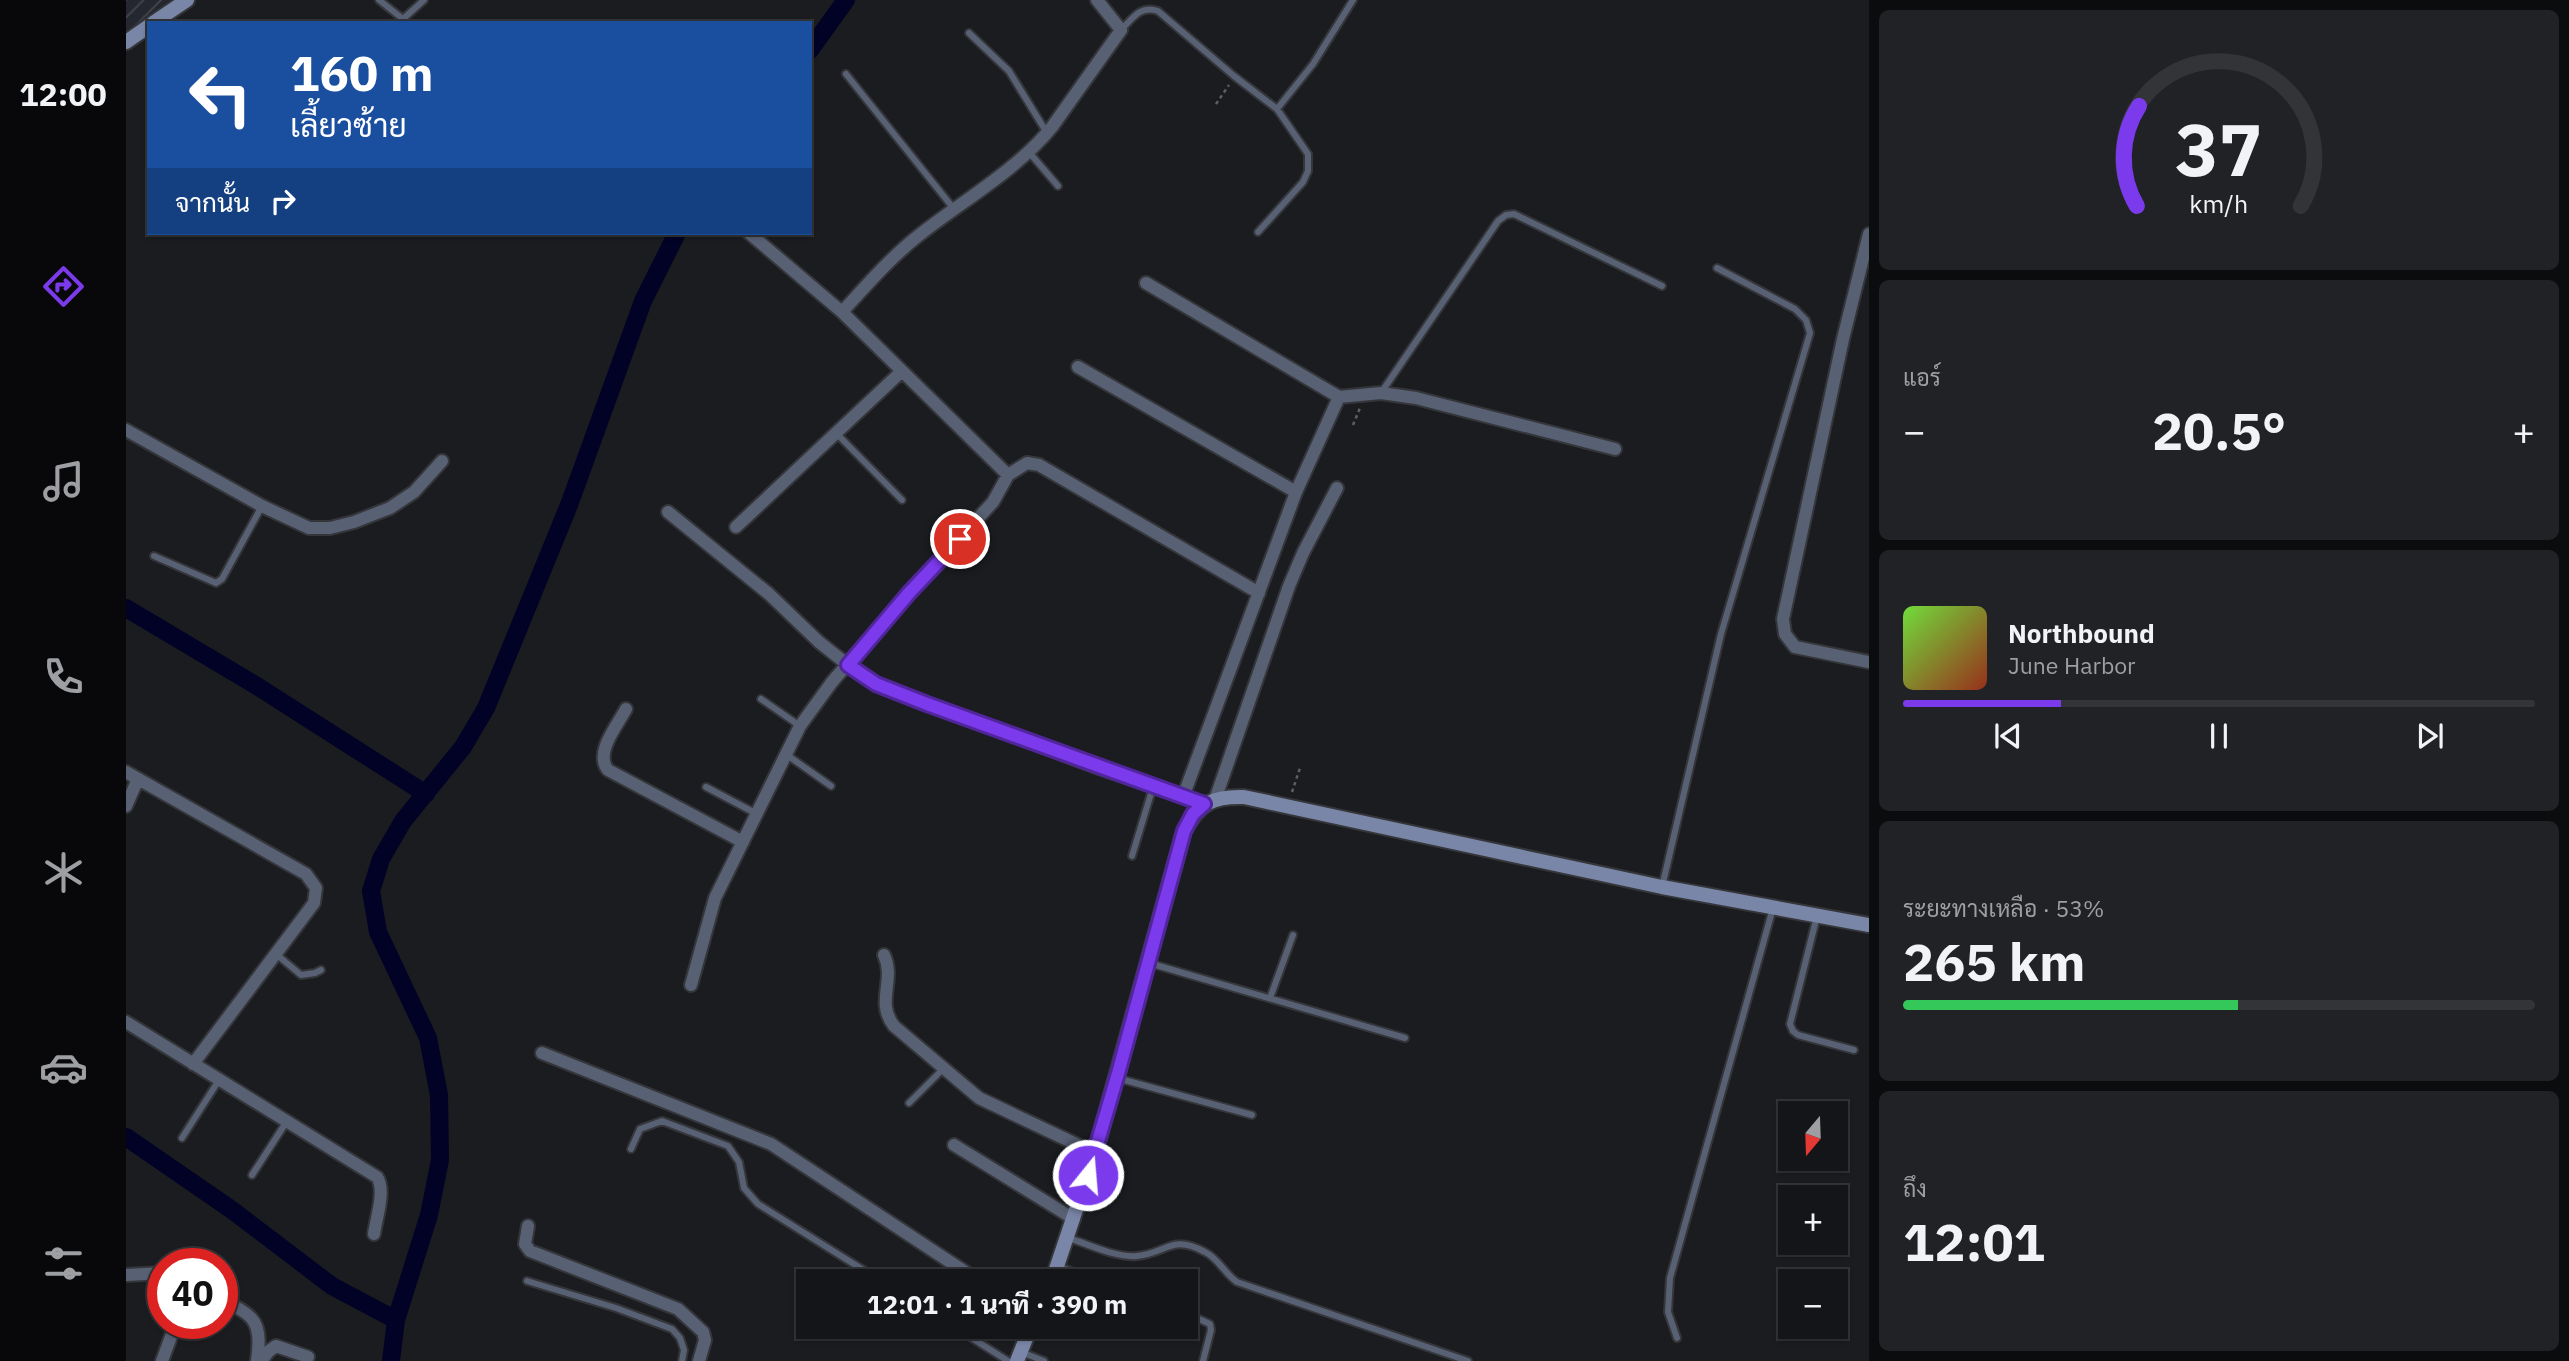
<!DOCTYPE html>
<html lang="th">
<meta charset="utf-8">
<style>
:root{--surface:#141518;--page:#212225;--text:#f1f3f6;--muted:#9d9fa2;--line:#333437;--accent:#7c3aed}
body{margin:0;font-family:"IBM Plex Sans",Sarabun,sans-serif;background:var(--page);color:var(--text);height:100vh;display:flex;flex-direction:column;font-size:26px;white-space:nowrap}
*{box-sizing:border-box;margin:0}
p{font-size:23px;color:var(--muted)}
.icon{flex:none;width:38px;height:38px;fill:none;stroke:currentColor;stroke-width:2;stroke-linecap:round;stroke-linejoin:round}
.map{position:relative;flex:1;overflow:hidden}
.panel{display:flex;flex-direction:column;gap:10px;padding:10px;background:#0b0c0d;width:700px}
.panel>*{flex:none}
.guide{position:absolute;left:21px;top:21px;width:665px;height:214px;border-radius:0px;box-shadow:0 2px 5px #0004,0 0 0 2px var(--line);background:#1a4fa0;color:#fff;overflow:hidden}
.needle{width:46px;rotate:199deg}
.controls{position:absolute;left:1652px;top:1101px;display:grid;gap:14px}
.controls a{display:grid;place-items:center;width:70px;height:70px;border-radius:0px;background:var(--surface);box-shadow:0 2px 5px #0004,0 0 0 2px var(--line);font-size:35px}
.speed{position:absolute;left:21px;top:1248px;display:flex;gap:14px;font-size:35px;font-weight:700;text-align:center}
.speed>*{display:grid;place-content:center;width:91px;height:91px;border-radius:50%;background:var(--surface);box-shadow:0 2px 5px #0004,0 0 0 2px var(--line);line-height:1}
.speed .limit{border:10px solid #d22;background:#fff;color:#111}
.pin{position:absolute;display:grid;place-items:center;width:60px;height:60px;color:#fff;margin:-30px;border:4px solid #fff;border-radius:50%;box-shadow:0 2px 7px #0007}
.me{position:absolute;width:77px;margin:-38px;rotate:17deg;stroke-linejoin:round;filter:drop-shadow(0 0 5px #0008)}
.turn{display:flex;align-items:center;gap:24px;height:147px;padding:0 28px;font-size:32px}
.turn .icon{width:91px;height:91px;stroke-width:2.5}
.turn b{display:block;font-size:49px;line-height:60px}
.then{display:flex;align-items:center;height:66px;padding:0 28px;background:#0003;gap:14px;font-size:26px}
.big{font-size:52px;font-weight:800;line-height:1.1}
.panel .tile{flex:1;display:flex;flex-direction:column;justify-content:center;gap:10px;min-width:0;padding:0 24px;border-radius:10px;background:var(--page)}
.panel .dial{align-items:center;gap:0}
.dial svg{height:182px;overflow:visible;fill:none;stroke:var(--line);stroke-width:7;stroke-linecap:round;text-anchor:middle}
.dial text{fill:var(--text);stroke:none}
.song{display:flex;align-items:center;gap:21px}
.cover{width:84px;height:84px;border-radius:10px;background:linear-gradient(135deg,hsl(100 70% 55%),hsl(10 70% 35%))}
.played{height:7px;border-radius:4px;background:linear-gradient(90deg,var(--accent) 25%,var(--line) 25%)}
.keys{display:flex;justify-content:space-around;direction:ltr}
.heat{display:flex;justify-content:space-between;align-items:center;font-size:38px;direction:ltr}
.charge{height:10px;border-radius:5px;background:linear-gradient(90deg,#34c759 53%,var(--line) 0)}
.trip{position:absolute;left:670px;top:1269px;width:402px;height:70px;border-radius:0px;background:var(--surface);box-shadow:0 2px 5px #0004,0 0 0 2px var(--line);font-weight:800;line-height:70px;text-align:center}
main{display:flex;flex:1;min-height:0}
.tab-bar{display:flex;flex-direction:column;width:126px;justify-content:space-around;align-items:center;background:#08080a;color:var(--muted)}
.tab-bar .icon{width:49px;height:49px}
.tab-bar .selected{color:var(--accent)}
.tab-bar b{font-size:32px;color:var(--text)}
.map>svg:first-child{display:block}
.industrial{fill:url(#industrial-furrows)}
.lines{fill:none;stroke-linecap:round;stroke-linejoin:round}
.canal{stroke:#020226;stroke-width:18}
.lane-casing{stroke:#34363a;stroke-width:10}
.street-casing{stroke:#34363a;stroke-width:16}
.secondary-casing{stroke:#34363a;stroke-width:18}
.path{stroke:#5d5f63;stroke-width:2.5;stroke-dasharray:3.5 3.5;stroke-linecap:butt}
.lane{stroke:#586074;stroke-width:6}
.street{stroke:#586074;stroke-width:12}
.secondary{stroke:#7a86a7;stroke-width:14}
.route-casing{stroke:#51269a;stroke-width:18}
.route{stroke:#7c3aed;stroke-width:12}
</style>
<main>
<nav class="tab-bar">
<b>12:00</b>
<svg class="icon selected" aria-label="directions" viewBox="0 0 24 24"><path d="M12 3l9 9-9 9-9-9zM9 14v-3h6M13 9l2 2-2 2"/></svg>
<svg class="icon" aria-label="music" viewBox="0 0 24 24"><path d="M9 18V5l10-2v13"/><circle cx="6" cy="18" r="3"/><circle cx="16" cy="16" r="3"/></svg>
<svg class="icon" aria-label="phone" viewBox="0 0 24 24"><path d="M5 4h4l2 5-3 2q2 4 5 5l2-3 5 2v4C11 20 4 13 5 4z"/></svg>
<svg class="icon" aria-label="climate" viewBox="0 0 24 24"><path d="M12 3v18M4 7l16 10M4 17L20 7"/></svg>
<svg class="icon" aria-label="car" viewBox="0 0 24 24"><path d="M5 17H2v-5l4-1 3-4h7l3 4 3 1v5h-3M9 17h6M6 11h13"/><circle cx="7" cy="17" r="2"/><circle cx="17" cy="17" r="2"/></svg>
<svg class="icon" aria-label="filters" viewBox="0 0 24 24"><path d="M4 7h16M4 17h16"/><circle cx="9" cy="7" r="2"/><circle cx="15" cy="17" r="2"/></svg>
</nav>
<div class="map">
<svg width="1743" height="1361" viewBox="0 0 1743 1361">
<defs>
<pattern id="industrial-furrows" width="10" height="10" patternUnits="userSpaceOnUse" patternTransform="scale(1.75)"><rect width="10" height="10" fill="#24272f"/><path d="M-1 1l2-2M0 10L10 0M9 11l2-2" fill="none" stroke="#43464d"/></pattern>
</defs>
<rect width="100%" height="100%" fill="#1a1c20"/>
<!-- industrial -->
<path class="industrial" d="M0,0h44l-44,31z"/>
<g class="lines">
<!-- canal -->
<path class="canal" d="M684,50l36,-50
M0,608l131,78 169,108
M0,1137l106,73 100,76 64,34
M265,1361l5,-41 33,-105 11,-55 -1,-65 -11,-57 -50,-106 -7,-41 10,-32 22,-38 60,-74 23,-39 83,-203 74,-204 34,-68"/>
<defs>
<path id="lane" d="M253,0l29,23
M277,19l21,-19
M995,30c12,-12 19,-25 37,-19l76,65 43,33 31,45v17l-5,11 -45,50
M843,33l40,38 38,62
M720,74l108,135
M1151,109l36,-45 40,-64
M902,151l30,35
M1255,393l117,-172 8,-6 8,-1 148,72
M710,433l66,67
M28,556l62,27 6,-4 40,-73
M635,699l39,27
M661,755l44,31
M580,787l51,27
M1006,856l21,-69
M1536,887l59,-253 89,-301 -4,-13 -11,-11 -78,-41
M1691,916l-27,108 3,7 5,4 56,15
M150,954l25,21 14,-2 6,-3
M1023,963l256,75
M1144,998l23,-63
M991,1078l135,37
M783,1103l35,-35
M56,1138l37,-58
M505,1149l9,-20 22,-8 66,25 11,16 5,26 14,16 123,77
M126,1175l35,-54
M942,1238c21,6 47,20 69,18 31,-3 34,-22 68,-4 13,6 20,22 32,30l231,79
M931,1266l41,15
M401,1281l89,27 56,21 8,9 4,12 -2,11
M1060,1313l24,11 1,6 -8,31
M827,1326l55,35
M1551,1338l-9,-26 2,-34 103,-370
M895,1352l23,9"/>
<path id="street" d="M623,233l93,79 166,163
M1743,234l-26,105 -60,280 2,15 10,13 74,15
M1020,283l193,114 42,-4 35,5 199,51
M716,312c24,-26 48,-54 76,-76 44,-35 98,-65 134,-109l69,-97 -24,-30
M952,367l218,125
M0,430l136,76 47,22h21l24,-6 36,-14 24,-16 28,-31
M542,512l101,82 50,48 29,23 28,19 223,84 105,36
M610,527l166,-156
M500,709c-9,17 -32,44 -18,61l135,72
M0,772l180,102 10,14 -2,15 -121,161
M1057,797l113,-305 43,-95
M1089,800l74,-214 14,-33 34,-65
M0,806l12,-27
M758,955c12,25 -9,47 10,71l85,72 116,55
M565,985l24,-87 85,-172 32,-44 77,-89 84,-91 15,-27 19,-12 12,2 220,128
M0,1022l251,155c9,13 -1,42 -3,57
M416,1053l229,91 208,137
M828,1145l120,74
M402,1226l-3,18 5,7 148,58 25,23 2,8 -6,21
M0,1275l37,-2
M96,1301c35,13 40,25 35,60
M36,1361l14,-38
M135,1361l8,-10 7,-5 32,11"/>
<path id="secondary" d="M27,23l34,-23
M0,42l23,-16
M926,1281l43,-128 89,-322c15,-28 29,-35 60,-34l418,90 207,38
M891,1361l14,-35"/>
</defs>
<!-- lane casing -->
<use href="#lane" class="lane-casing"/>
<!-- street casing -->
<use href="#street" class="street-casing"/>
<!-- secondary casing -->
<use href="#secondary" class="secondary-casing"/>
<!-- path -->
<path class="path" d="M1090,104l13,-19
M1227,425l7,-17
M1166,792l8,-24"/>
<!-- lane -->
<use href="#lane" class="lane"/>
<!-- street -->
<use href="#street" class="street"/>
<!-- secondary -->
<use href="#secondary" class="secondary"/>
</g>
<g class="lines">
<defs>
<path id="route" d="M834,539l-51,54 -61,72 28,19 51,20 277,100 -11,10 -9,17 -65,239 -31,105"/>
</defs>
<!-- route casing -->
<use href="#route" class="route-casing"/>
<!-- route -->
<use href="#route" class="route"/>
</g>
</svg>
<div class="controls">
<a><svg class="needle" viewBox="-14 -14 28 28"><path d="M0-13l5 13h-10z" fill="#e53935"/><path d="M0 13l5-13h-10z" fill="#9d9fa2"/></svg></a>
<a>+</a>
<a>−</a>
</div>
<div class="speed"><div class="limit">40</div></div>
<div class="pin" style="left:834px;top:539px;background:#d93025"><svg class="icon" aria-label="arrive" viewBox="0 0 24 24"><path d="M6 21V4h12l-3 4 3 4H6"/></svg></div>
<svg class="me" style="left:962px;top:1175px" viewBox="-20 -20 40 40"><circle r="17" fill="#7c3aed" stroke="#fff" stroke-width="3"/><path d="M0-11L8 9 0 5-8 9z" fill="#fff"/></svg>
<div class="trip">12:01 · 1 นาที · 390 m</div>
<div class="guide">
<div class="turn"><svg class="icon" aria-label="left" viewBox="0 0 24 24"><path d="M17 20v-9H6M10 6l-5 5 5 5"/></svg><div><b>160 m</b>เลี้ยวซ้าย</div></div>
<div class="then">จากนั้น<svg class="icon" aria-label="right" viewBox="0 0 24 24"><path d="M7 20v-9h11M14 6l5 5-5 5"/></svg></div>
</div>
</div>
<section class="panel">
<div class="tile dial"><svg viewBox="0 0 100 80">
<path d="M14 69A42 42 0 1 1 86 69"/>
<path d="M14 69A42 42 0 0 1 15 25" stroke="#7c3aed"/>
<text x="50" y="56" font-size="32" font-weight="700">37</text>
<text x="50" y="72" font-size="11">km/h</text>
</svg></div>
<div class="tile"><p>แอร์</p>
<div class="heat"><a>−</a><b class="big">20.5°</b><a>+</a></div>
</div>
<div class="tile">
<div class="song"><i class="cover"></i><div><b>Northbound</b><p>June Harbor</p></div></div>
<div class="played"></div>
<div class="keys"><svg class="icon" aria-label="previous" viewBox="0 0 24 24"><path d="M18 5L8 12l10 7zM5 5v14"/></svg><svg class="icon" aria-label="pause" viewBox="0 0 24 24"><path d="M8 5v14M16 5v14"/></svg><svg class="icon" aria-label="next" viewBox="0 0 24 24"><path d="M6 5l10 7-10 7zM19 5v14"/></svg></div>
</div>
<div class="tile"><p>ระยะทางเหลือ · 53%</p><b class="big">265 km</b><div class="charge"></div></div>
<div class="tile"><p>ถึง</p><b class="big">12:01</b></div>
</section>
</main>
